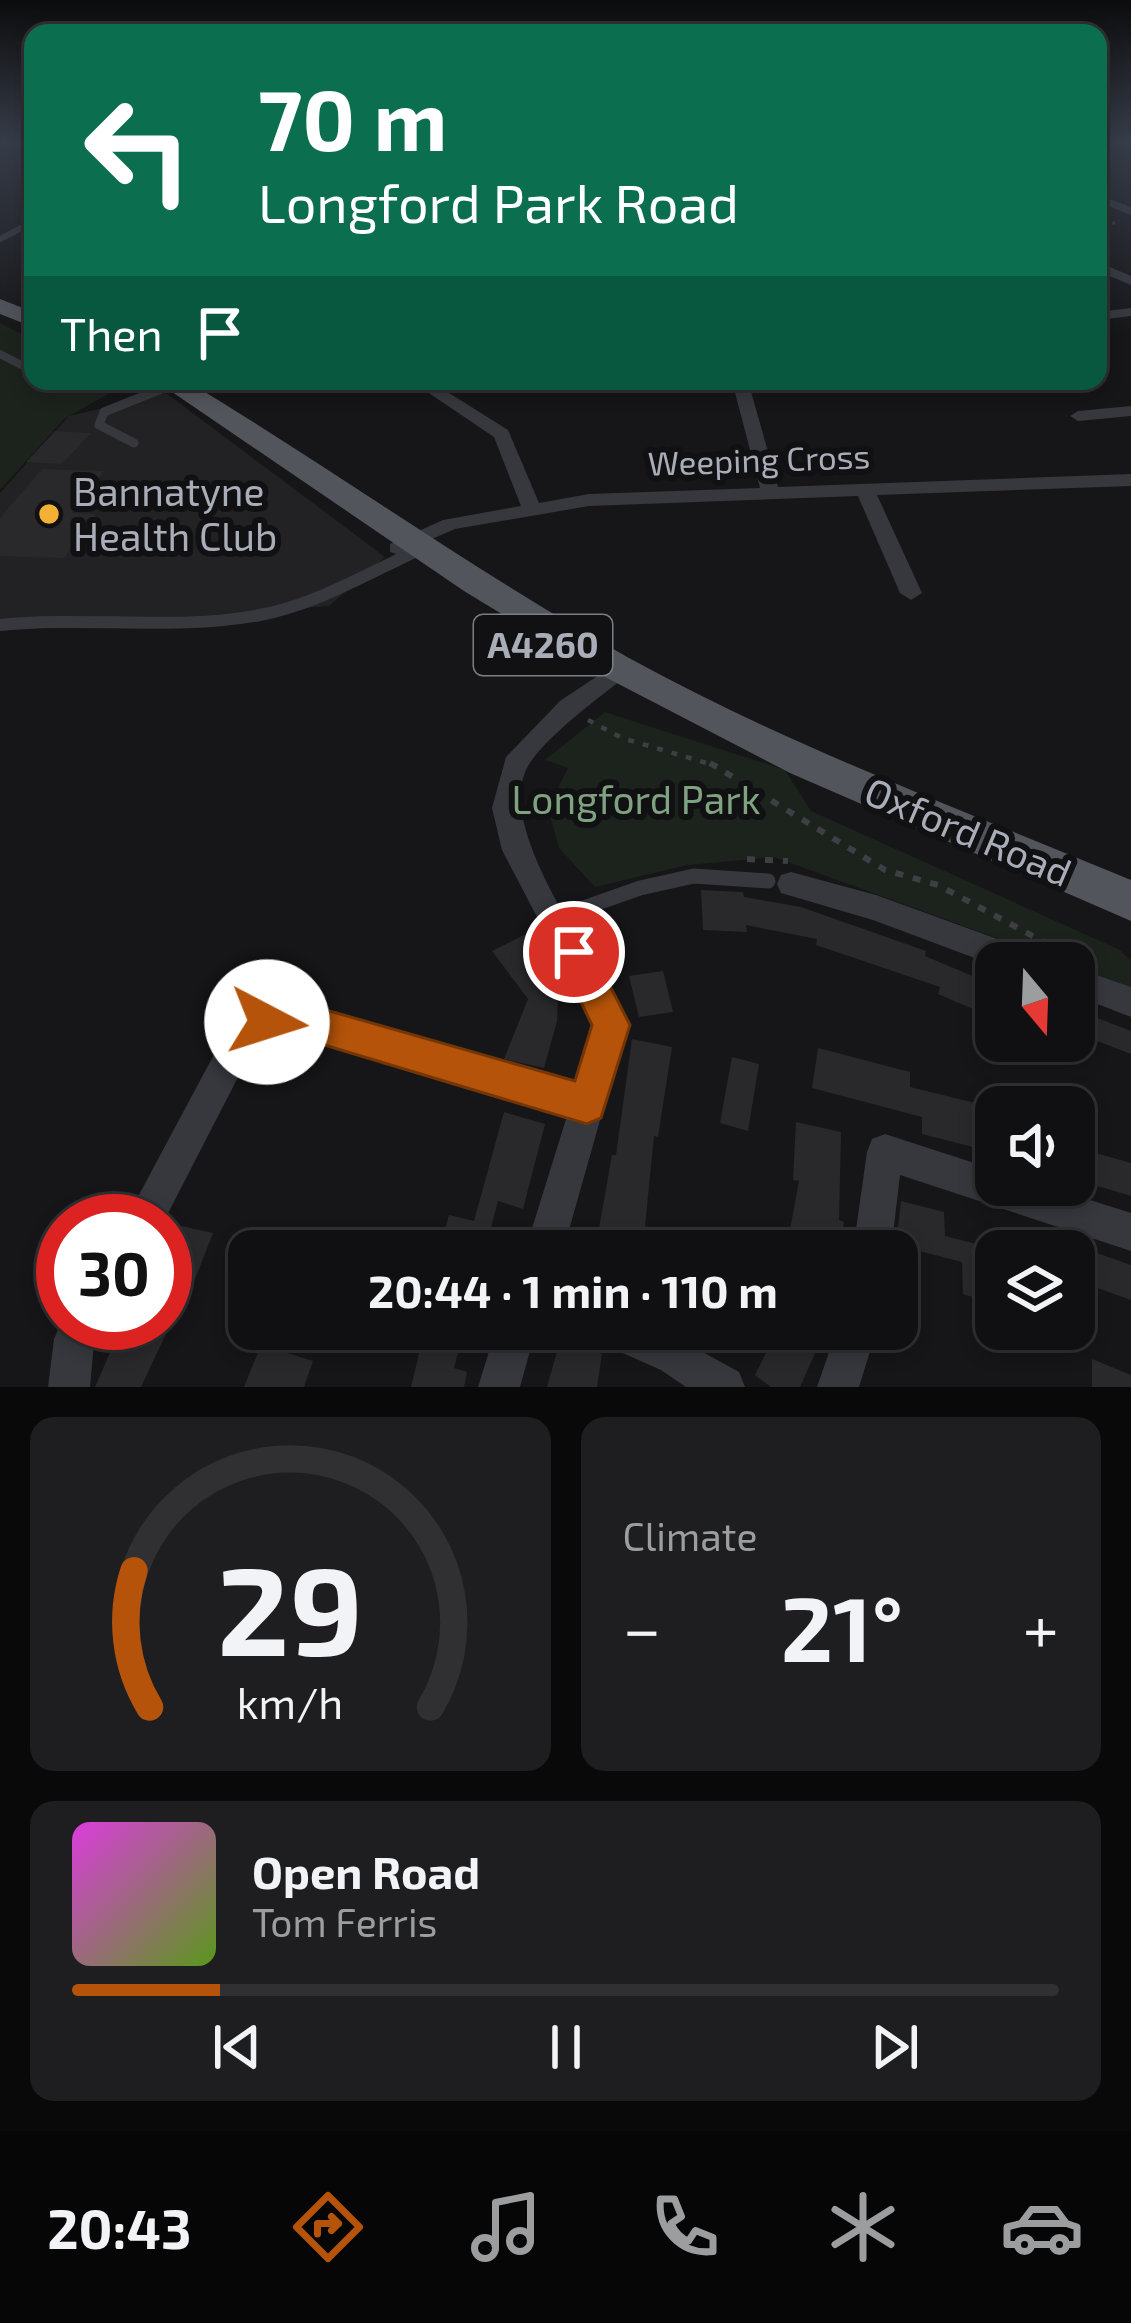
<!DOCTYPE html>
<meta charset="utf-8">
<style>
:root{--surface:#101012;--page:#1e1e20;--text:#f1f3f6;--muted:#9c9d9f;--line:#303032;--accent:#b45309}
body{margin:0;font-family:"Exo 2",sans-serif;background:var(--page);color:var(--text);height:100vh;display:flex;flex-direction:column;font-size:45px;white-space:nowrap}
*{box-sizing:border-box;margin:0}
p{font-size:39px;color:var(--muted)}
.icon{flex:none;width:66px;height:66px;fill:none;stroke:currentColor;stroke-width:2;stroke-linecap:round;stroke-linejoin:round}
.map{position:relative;height:1387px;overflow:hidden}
.drawer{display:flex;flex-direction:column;gap:30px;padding:30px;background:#09090a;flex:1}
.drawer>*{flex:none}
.top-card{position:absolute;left:24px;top:24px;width:1083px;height:366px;border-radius:24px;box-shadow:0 6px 18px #0003,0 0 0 3px var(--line);background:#0b6e4f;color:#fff;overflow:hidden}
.needle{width:78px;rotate:161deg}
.tools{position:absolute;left:975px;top:942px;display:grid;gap:24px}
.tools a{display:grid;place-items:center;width:120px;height:120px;border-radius:24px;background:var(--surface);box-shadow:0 6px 18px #0003,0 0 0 3px var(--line);font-size:60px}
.speed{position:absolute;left:36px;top:1194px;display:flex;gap:24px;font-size:60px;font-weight:700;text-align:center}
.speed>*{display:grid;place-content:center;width:156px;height:156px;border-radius:50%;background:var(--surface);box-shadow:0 6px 18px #0003,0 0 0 3px var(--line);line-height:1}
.speed .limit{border:18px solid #d22;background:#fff;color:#111}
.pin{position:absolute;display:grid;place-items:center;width:102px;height:102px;color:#fff;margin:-51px;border:6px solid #fff;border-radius:50%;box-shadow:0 3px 12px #0007}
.me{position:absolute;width:132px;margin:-66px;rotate:95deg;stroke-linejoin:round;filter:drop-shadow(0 0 9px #0008)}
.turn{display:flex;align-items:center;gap:42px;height:252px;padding:0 36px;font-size:54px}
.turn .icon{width:156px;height:156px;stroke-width:2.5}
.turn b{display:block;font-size:84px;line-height:102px}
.then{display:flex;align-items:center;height:114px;padding:0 36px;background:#0003;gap:24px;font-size:45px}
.big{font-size:90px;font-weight:700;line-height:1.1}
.drawer .widget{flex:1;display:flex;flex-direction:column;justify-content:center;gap:18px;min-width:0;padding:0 42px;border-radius:24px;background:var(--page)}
.drawer .dial{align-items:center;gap:0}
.dial svg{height:312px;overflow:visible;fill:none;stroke:var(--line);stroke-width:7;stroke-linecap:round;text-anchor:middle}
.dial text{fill:var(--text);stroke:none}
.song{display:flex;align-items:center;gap:36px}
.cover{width:144px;height:144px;border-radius:18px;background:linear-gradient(135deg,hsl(300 70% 55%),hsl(90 70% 35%))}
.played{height:12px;border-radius:6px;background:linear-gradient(90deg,var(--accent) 15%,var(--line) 15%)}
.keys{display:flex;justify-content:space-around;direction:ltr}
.heat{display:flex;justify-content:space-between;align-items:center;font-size:66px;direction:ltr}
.drawer .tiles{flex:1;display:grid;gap:30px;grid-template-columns:1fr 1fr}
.widget:last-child{grid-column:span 2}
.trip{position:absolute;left:228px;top:1230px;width:690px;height:120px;border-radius:24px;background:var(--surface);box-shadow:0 6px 18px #0003,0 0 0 3px var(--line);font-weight:700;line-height:120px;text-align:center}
.dock{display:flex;height:192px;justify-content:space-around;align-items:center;background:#060607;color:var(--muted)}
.dock .icon{width:84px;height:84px}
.dock .active{color:var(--accent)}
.dock b{font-size:54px;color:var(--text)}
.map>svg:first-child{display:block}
.built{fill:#222225}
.green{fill:#1c231d}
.building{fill:#29292c}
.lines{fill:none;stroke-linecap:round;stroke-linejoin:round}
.path-far2{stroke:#3d3f44;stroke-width:3;stroke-dasharray:3 4.5;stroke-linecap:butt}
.path-far1{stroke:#3d3f44;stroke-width:4.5;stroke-dasharray:6 9;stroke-linecap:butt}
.path{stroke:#3d3f44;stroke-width:6;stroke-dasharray:8 10;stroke-linecap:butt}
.lane-far4{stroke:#37383d;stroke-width:6}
.lane-far3{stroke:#37383d;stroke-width:8}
.lane-far2{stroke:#37383d;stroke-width:9}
.lane-far1{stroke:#37383d;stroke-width:12}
.lane{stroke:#37383d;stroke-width:15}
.street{fill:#37383d;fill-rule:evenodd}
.primary{fill:#53555c;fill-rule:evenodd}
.route{fill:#b45309;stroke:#753606;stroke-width:3}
.poi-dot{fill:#f2b134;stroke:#111113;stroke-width:4.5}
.labels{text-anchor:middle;stroke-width:12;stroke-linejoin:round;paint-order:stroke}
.far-street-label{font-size:33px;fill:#a8adb8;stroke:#111113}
.shield{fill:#111113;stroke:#7b7e86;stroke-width:3}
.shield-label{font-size:36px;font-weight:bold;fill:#a8adb8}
.poi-label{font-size:39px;fill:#a8adb8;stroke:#111113;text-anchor:start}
.park-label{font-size:39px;fill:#7fa381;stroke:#111113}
.street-label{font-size:39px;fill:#a8adb8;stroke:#111113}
</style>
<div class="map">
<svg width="1131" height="1387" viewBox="0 0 1131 1387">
<rect width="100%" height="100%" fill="#161618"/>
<!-- built -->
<path class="built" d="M166,393l219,164 -56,49 -329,25v-138l69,-77z"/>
<!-- green -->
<path class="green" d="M0,323l33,17v41h83l8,4 -60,34 -64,71z
M605,712l180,58 26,41 309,139 11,11v26l-357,-130 -87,8 -92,22 -36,-39 -11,-40 20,-40 -23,-8z"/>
<!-- building -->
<path class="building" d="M55,431l36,2 -29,31 -36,-2z
M42,469l62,2 -32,42 24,1 -32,44 -64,-2v-38z
M701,890l42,2 1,5 57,10 125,44 -1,5 62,26 -7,30 -42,-18 2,-7 -124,-42 1,-6 -71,-14 1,7 -44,-2z
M532,931l14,32 -10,4 22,27 -1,27 -13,47 -40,-9 24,-60 -36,-48z
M663,971l10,41 -34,5 -10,-41z
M1074,1009l57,22v23l-57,-22z
M632,1039l40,8 -14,90 -4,-1 -9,90 11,3 -4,22h-57l17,-96h4z
M818,1048l92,24v15l86,21v45l-74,-19v-17l-110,-29z
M732,1057l27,7 -11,67 -28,-8z
M504,1112l41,12 -22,85 -25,-8 -13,50h-46l10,-36 25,6z
M796,1122l45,10 -2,88 5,2 -4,29h-54l13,-70 -6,-1z
M1081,1149l50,14v33l-47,-14z
M901,1201l43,11 1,24 51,13v55l-33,-10 -1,-32 -66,-17z
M177,1225l36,8 -23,59 -25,-5v-34z
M1088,1250l43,15v35l-42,-15z
M123,1323h48l-30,64h-46z
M425,1329h39l-10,39 13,4 -3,15h-53z
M778,1329h9l29,22 -16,36h-29l-16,-12z
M560,1341l42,13 -5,33h-50z
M261,1345l52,16 -9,26h-60z
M1092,1359l39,16v12h-39z"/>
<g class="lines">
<!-- path-far2 -->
<path class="path-far2" d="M1098,228l22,-7"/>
<!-- path-far1 -->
<path class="path-far1" d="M588,720l34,18 95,28"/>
<!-- path -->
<path class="path" d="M710,763l175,107 53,15 132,71
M747,859l41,2"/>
<!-- lane-far4 -->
<path class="lane-far4" d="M0,239l33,-17"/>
<!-- lane-far3 -->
<path class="lane-far3" d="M0,354l33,17"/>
<!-- lane-far2 -->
<path class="lane-far2" d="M134,443l-35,-18 5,-13 70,-28
M417,551l6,-3"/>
<!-- lane-far1 -->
<path class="lane-far1" d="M0,625c86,-9 175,6 260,-10 58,-11 110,-43 163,-67"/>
<!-- lane -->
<path class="lane" d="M555,918l85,-30 54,-12 74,5"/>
<!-- street -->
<path class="street" d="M1131,141v5l-33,3v-6z
M1098,195l33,12v8l-33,-13z
M1098,262l33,14v9l-33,-14z
M1131,308v8l-33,4v-8z
M411,381h19l78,49 31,73 50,-9 171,-6 -28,-107h16l30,106 353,-13v12l-254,9 45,98 -11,7 -11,-7 -42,-97 -269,10 -134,23 -58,25 -7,-2v-8l53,-24 78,-14 -27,-69z
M599,381h69c-15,9 -54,9 -69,0z
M1131,406v10l-53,5 -8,-5 8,-5z
M620,661l8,2 4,6 -4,6c-26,20 -86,64 -101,93 -33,64 73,195 100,257l-64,226h-38l42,-135 -269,-82 -25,3 -23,17 -86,167h-39l101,-189 30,-21 42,-7 278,81 18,-59 -92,-176 -10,-42 14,-51 54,-56z
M791,872l85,23 149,54 11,4 4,10 -44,3 -123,-46 -92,-27 -4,-9 4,-9z
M1074,967l57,20v30l-57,-22z
M885,1134l111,36v15h47l88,28v38l-231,-76 -9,76h-38l14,-99 5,-13z
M63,1319v4h40l-9,20 -4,44h-42l6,-48z
M496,1329h40l-16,58h-42z
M594,1329h67l78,43 6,15h-59l-25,-17 -61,-27z
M837,1329h40l-18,58h-42z"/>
<!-- primary -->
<path class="primary" d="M0,299l33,13v15l-33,-13z
M156,381h31c149,90 290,192 442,277 160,88 334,152 502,222v41l-341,-148 -183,-95 -143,-87z"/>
</g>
<!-- sky -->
<linearGradient id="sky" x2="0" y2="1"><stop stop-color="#0c0c0d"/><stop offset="0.42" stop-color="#363c48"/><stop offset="1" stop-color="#363c48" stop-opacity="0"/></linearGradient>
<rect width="1131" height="336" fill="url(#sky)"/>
<!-- route -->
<path class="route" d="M574,936l13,5 43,84 -29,93 -14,6 -289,-87 -31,2 -13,-5 -5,-12 5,-12 44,-8 277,79 17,-56 -35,-73 5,-11z"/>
<!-- markers -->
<circle class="poi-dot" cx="49" cy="514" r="12"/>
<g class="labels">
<!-- far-street labels -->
<g class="far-street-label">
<text transform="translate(759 460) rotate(-2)" y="12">Weeping Cross</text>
</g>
<!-- shield labels -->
<rect class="shield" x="474" y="615" width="138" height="60" rx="9"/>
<g class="shield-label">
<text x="543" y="658">A4260</text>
</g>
<!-- poi labels -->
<g class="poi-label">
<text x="73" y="506">Bannatyne<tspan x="73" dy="45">Health Club</tspan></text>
</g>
<!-- park labels -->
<g class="park-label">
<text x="636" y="814">Longford Park</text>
</g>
<!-- street labels -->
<g class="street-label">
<text transform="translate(968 832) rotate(23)" y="14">Oxford Road</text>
</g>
</g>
</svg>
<div class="tools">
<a><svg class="needle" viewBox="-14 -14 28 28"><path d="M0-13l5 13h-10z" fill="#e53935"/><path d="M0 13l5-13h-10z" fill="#9c9d9f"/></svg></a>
<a><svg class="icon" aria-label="sound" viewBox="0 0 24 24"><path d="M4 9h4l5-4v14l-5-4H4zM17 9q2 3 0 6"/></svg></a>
<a><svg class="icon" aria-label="layers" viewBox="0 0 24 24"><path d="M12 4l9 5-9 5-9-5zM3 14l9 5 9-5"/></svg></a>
</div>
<div class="speed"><div class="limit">30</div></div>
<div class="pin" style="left:574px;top:952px;background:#d93025"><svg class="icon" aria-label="arrive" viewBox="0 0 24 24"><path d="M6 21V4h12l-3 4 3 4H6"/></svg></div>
<svg class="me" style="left:267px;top:1022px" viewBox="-20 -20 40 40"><circle r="19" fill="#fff"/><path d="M0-13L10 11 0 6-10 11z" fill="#b45309"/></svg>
<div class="trip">20:44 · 1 min · 110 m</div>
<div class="top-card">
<div class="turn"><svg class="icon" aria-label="left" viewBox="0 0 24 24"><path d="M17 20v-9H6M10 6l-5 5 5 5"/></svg><div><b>70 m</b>Longford Park Road</div></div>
<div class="then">Then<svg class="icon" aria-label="arrive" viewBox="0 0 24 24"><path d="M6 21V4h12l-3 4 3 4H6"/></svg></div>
</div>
</div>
<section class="drawer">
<div class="tiles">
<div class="widget dial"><svg viewBox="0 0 100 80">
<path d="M14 69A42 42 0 1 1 86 69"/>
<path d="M14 69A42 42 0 0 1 10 34" stroke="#b45309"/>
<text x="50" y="56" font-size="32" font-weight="700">29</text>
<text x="50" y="72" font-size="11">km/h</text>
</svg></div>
<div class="widget"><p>Climate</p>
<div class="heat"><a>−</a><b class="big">21°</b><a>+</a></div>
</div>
<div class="widget">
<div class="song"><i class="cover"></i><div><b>Open Road</b><p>Tom Ferris</p></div></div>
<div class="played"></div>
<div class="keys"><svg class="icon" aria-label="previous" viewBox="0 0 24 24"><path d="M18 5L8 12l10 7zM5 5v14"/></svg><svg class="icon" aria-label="pause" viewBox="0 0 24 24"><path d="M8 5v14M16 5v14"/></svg><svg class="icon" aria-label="next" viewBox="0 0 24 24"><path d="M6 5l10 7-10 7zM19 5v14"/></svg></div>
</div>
</div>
</section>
<nav class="dock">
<b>20:43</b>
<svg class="icon active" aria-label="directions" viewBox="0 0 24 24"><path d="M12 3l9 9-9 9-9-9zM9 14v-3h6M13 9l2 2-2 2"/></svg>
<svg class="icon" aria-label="music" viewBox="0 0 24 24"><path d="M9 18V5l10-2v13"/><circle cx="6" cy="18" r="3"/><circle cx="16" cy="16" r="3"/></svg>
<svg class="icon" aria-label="phone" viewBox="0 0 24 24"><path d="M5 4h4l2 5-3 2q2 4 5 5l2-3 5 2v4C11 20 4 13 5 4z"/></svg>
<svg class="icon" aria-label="climate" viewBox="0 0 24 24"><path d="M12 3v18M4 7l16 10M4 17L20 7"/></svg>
<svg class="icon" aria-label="car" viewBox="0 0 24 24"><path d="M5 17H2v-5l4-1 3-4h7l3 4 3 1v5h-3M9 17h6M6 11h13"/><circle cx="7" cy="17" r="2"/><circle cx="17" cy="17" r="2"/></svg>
</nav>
